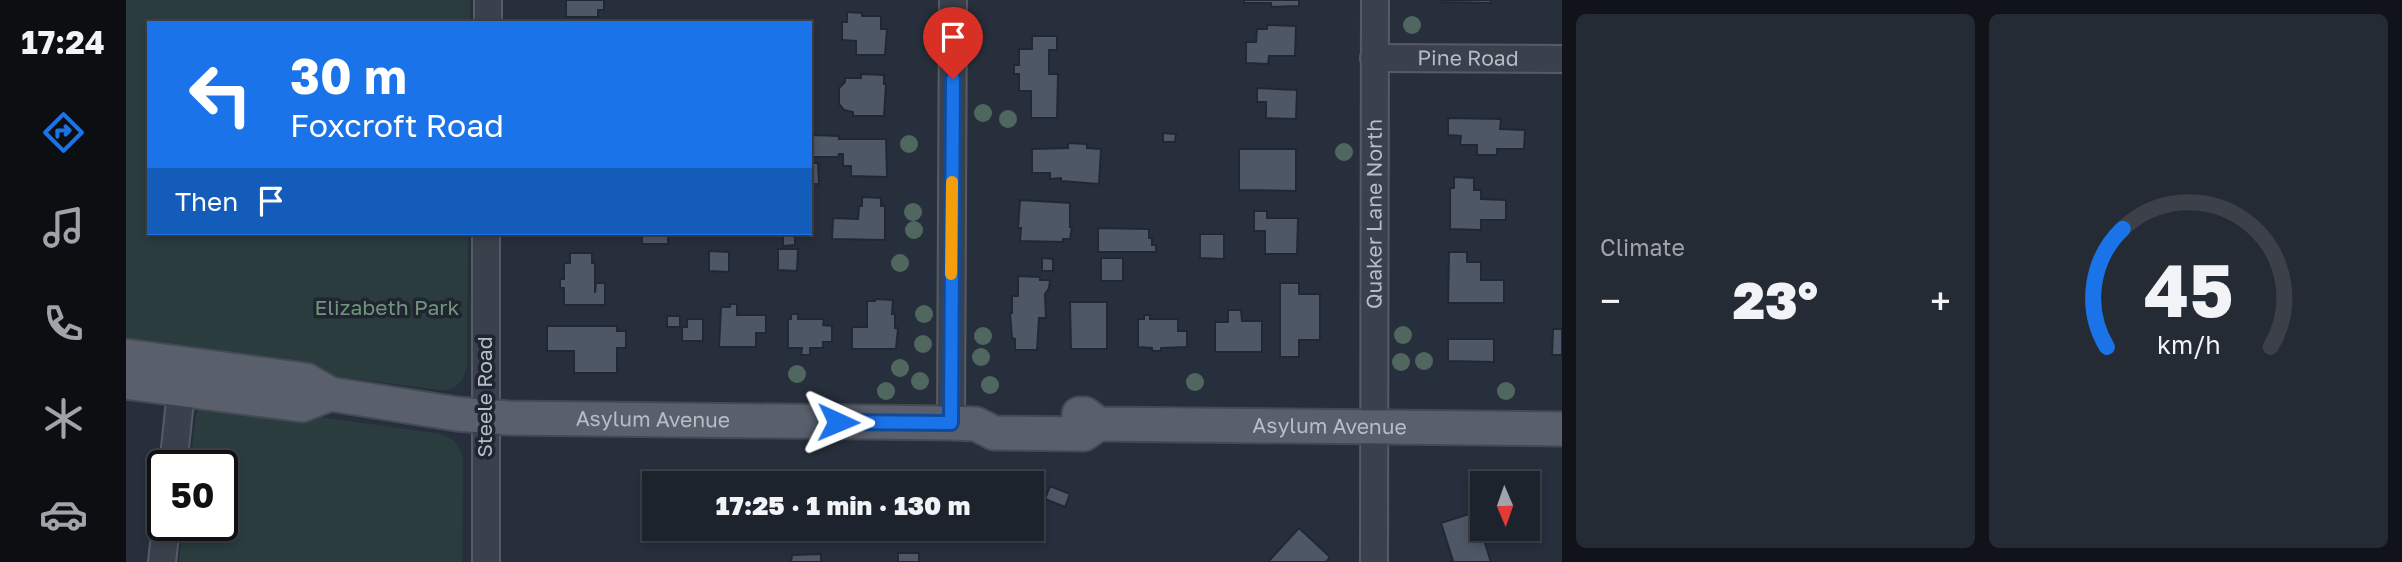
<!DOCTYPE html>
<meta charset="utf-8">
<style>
:root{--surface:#1d232d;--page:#252b35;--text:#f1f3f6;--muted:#a0a4aa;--line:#3b4049;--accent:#1a73e8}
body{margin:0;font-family:"Golos Text",sans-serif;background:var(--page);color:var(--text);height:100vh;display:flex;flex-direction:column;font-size:26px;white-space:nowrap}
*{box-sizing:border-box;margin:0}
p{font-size:23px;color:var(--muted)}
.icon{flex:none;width:38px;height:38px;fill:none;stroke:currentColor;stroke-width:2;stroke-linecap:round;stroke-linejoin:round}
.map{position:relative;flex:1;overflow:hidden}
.drawer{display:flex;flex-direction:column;gap:14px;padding:14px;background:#101319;width:840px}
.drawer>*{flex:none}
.top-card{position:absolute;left:21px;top:21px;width:665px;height:214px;border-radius:0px;box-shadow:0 4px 10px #0003,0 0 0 2px var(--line);background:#1a73e8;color:#fff;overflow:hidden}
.needle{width:46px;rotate:178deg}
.controls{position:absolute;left:1344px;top:471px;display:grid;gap:14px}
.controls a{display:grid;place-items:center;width:70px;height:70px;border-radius:0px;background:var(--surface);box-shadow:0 4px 10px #0003,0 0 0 2px var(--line);font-size:35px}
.speed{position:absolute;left:21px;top:450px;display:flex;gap:14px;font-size:35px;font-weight:700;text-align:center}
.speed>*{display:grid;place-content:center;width:91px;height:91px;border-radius:50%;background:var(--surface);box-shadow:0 4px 10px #0003,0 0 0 2px var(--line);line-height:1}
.speed .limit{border:4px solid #111;border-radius:10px;background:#fff;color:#111}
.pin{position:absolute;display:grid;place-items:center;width:60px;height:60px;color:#fff;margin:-72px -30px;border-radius:50% 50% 50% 0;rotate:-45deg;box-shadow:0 0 7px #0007}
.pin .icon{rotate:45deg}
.me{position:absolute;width:77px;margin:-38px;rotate:91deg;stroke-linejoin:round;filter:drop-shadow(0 0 5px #0008)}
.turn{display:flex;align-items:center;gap:24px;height:147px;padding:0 28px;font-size:32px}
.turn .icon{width:91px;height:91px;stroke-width:2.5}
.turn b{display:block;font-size:49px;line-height:60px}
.then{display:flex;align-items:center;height:66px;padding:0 28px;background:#0003;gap:14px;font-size:26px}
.big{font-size:52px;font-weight:800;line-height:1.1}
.drawer .widget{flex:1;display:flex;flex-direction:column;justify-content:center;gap:10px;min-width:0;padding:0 24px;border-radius:10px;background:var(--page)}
.drawer .dial{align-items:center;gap:0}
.dial svg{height:182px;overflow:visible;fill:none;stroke:var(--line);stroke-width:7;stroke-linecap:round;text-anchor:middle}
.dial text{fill:var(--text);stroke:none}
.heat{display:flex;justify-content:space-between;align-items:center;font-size:38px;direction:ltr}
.drawer .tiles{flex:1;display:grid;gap:14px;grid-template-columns:repeat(2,1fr)}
.trip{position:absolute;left:516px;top:471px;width:402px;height:70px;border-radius:0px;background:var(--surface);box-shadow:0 4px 10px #0003,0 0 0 2px var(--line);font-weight:800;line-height:70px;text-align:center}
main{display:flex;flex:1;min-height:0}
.menu{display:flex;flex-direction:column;width:126px;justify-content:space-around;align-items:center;background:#0c0e12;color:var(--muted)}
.menu .icon{width:49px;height:49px}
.menu .selected{color:var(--accent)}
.menu b{font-size:32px;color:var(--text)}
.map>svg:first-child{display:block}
.green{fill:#2a3c3e}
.building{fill:#4e5765;stroke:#222833;stroke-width:2}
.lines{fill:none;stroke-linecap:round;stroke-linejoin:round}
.minor-casing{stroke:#565c67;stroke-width:30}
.major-casing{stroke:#444a55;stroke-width:37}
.minor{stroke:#3b414c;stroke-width:26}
.major{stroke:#59606c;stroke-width:33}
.tree{fill:#50675f}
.route-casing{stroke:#114b97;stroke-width:18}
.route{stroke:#1a73e8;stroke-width:12}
.slow{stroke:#f59e0b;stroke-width:12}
.labels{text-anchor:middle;stroke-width:7;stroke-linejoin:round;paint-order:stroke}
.street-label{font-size:21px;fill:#b7bdc7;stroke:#202631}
.park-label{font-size:21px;fill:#71957b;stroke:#202631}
</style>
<main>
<nav class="menu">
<b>17:24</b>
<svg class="icon selected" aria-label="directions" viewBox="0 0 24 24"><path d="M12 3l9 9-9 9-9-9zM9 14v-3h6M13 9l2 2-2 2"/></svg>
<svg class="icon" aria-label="music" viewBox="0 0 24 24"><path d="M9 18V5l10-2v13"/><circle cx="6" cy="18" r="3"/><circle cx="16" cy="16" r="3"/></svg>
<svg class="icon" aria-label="phone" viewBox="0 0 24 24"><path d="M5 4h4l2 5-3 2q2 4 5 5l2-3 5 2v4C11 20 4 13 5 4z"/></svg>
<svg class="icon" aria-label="climate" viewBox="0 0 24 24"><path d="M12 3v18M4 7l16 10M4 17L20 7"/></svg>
<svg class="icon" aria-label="car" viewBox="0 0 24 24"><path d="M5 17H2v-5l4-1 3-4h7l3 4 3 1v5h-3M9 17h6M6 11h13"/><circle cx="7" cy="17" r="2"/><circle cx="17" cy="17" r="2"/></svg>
</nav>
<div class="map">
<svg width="1436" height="562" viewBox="0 0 1436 562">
<rect width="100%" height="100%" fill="#272f3c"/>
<!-- green -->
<path class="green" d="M0,0h344v23h-321v210h319l-1,133c-3,15 -12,26 -28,24l-313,-42z
M87,402l228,32c13,5 18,10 22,24l-1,104h-283l4,-37h39v-59l-32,-1 6,-51 6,-9z"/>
<!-- building -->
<path class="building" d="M440,0h38v10h-6v7h-32z
M1118,0h55v6l-28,1v-4h-27z
M1316,0h49v3l-49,-1z
M721,12l15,1v3h19v13h6l-2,26h-29v-14l-14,-1v-18h5z
M1141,25l29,1 -1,30h-26l-1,8 -22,-1v-21h10l1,-13h10z
M906,36h25v14h-8v24h9l-1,44h-26v-27h-12v-17h-5v-9h5v-16h13z
M735,74l23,1v9h2l-2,32h-31v-4l-9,-2 -5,-6v-16l6,-6v-4h16z
M1131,88l40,2 -1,29 -30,-1v-16h-9z
M1322,118l53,1 -1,10 25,1 -1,19h-27v6h-20v-10h-17l1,-9 -13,-1z
M1037,133l13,1 -1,8h-12z
M687,135l26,1v3h47l1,38 -36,-1v-10h-8v-12h-4l-1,3h-25z
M942,143l19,1v4l14,1 -2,35 -38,-3v-3l-11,1v-6h-18v-24l36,-1z
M1113,149h57v42l-57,-1z
M684,163h8l1,21h-9z
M1328,177l20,1v12h7v9l25,1v20h-25v10l-31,-1v-41h4z
M736,197l19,1v8h4v34l-53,-1 1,-21 25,1 1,-13h3z
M894,200l50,3v24h2l-2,12h-7v3l-43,-1 1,-13h-3z
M1128,211h13v7h31l-1,36h-32v-23h-11z
M972,228l51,1v9h3v7h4v7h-58z
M516,233h26v11h-26z
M1074,234h24v25l-24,-1z
M669,235v10l-12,1v-10z
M652,249h20l-1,22 -19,-1z
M583,251l20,1v20l-20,-1z
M1323,252h18v10h14v18h23v23h-56z
M444,253h22v10h3v30l1,-10h9v22h-41v-17h-4v-9h4v-16h6z
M916,258l11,1v12h-11z
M975,258h22v23h-22z
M892,276l22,1v3h10l-1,8 -4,6 1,24h-7l-2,32h-22v-11l-3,-1 -2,-25h2v-17h6z
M1154,283h19v11h21v46h-21v17h-19z
M749,299l18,1 -1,14h3v14h3l-2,21h-44v-22h15v-26h8z
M944,302h37v47h-36z
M604,304h7v11h29v18h-10v14h-37l2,-40h9z
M1102,310h13l1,11h20v31h-47v-30h13z
M665,314h7v5h26l-1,6 9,1v16h-9v6h-13v7h-9l1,-7h-14v-29h3z
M1018,315h6v4h28v12h9v16l-26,1v3h-9v-3l-14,-1v-28h6z
M541,316h13v11h-13z
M561,319h16v22h-21v-14h5z
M421,326h70v5h9v17h-9v25h-43v-22h-27z
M1427,329h9v26h-10z
M1322,339h46v23l-46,-1z
M924,486l20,8 -5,13 -20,-8z
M1349,512l16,50h-42l4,-1 -12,-38z
M1173,528l31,29 -4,5h-58z
M772,553h21v9h-21z
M695,554v8h-30l1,-7z"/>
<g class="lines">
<defs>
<g id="minor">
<path d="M362,23v-23"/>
<path id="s1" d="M1248,58l188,1"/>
<path d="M825,423l2,-423"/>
<path d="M47,466l10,-93"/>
<path d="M36,562l4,-37"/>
<path d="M360,562v-329"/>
<path id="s2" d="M1248,562l1,-562"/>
</g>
<g id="major">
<path id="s3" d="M0,356l180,24 24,14 127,20 52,4 442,5 25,1 18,9 90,1 14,-10"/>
<path d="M0,382l176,23 28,-11"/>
<path id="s4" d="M953,414h6l13,10 464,5"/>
</g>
</defs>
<!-- minor casing -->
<use href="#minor" class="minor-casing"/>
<!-- major casing -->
<use href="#major" class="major-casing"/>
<!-- minor -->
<use href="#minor" class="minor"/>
<!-- major -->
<use href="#major" class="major"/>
</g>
<!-- trees -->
<g class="tree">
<circle cx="1286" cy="25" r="9"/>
<circle cx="857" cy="113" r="9"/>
<circle cx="882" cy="119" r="9"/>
<circle cx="783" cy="144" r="9"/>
<circle cx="1218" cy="152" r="9"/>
<circle cx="787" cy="212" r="9"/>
<circle cx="788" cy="230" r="9"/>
<circle cx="774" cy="263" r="9"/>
<circle cx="798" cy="314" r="9"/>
<circle cx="1277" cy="335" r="9"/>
<circle cx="857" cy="336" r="9"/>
<circle cx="797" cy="344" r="9"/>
<circle cx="855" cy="357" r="9"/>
<circle cx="1298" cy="361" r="9"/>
<circle cx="1275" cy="362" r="9"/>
<circle cx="774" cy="368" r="9"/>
<circle cx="671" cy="374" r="9"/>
<circle cx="794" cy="381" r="9"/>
<circle cx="1069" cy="382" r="9"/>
<circle cx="864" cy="385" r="9"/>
<circle cx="760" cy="391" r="9"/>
<circle cx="1380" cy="391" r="9"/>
</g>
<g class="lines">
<defs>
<path id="route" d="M712,422l113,1 2,-344"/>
</defs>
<!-- route casing -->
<use href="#route" class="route-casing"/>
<!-- route -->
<use href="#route" class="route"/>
<!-- slow -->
<path class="slow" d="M825,274l1,-92"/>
</g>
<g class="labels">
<!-- street labels -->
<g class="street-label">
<text dy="7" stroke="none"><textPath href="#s1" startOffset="94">Pine Road</textPath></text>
<text dy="7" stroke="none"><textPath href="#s2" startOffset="348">Quaker Lane North</textPath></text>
<text transform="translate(359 397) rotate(-90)" y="7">Steele Road</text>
<text dy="7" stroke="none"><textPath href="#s3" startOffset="534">Asylum Avenue</textPath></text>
<text dy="7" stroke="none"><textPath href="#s4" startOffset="254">Asylum Avenue</textPath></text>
</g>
<!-- park labels -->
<g class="park-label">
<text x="261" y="315">Elizabeth Park</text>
</g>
</g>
</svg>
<div class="controls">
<a><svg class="needle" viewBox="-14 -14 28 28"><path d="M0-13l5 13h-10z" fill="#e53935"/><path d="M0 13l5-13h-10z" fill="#a0a4aa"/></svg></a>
</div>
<div class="speed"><div class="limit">50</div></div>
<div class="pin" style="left:827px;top:79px;background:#d93025"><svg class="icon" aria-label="arrive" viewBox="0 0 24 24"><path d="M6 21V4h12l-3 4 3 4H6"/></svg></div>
<svg class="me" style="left:712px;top:422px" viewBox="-20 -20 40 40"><path d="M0-17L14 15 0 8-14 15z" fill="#1a73e8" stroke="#fff" stroke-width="4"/></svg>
<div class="trip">17:25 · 1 min · 130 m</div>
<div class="top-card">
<div class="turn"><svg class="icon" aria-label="left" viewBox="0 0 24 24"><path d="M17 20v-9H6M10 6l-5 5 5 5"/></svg><div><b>30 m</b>Foxcroft Road</div></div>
<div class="then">Then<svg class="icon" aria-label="arrive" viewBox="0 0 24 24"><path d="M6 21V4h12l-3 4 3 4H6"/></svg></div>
</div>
</div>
<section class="drawer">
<div class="tiles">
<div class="widget"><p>Climate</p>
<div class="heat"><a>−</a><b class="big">23°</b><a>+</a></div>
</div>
<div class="widget dial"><svg viewBox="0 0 100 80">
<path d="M14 69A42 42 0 1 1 86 69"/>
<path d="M14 69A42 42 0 0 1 21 17" stroke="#1a73e8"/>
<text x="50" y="56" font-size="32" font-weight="700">45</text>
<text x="50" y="72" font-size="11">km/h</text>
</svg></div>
</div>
</section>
</main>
